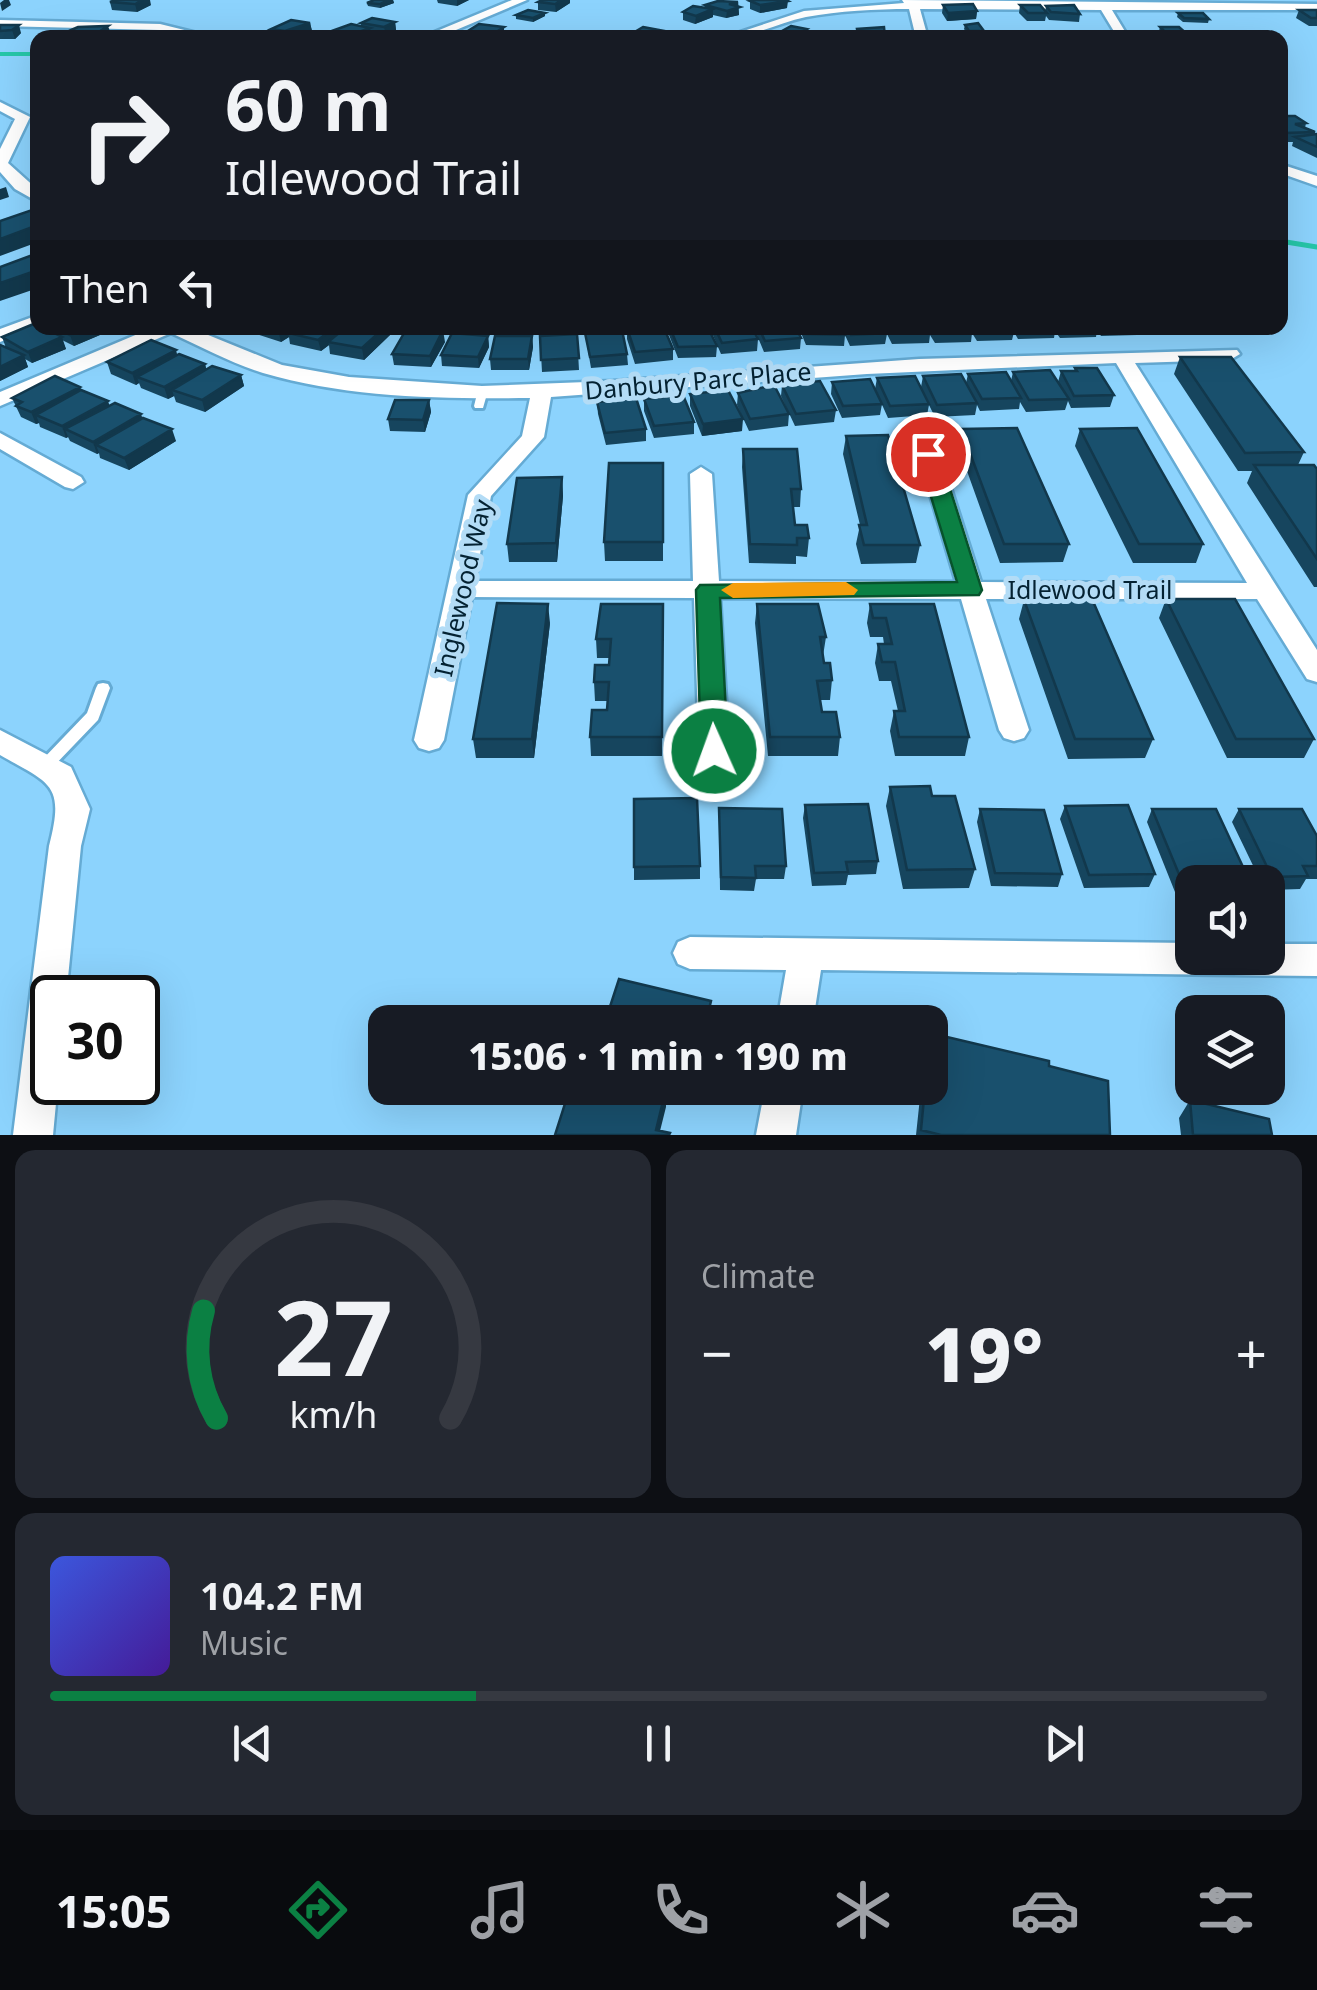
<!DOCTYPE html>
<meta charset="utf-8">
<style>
:root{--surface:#171b24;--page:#242831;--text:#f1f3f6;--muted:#9ea1a6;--line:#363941;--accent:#0b8043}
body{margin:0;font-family:"Noto Sans",sans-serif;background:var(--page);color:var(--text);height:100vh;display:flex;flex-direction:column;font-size:38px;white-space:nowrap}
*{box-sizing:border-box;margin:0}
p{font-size:32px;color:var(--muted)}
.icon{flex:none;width:55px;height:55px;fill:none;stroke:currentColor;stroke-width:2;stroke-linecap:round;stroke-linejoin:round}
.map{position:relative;height:1135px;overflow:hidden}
.sheet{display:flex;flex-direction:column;gap:15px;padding:15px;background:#0d0f14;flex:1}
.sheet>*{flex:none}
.top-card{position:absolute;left:30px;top:30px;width:1258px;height:305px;border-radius:20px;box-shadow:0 10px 40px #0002;background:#171b24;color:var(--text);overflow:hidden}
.fabs{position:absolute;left:1175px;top:865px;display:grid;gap:20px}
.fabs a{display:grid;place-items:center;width:110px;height:110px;border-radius:20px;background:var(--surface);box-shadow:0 10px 40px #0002;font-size:50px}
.speed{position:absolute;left:30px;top:975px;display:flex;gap:20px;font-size:50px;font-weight:700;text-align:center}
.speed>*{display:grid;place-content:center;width:130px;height:130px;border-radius:50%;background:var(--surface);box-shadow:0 10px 40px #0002;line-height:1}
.speed .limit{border:5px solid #111;border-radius:15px;background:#fff;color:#111}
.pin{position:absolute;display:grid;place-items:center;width:85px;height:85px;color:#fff;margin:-42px;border:5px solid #fff;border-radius:50%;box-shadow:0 2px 10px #0007}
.me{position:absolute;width:110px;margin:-55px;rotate:358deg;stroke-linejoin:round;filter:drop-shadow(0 0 8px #0008)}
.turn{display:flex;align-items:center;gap:35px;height:210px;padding:0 30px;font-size:45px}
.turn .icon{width:130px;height:130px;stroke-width:2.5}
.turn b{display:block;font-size:70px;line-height:85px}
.then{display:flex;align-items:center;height:95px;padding:0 30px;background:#0003;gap:20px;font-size:38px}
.big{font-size:75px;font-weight:800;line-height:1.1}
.sheet .tile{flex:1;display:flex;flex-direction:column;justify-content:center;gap:15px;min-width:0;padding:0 35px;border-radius:20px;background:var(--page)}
.sheet .dial{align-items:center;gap:0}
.dial svg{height:260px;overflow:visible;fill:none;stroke:var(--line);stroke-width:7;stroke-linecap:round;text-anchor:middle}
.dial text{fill:var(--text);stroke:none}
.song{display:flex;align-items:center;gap:30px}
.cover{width:120px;height:120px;border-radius:15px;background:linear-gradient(135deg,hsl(230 70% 55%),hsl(260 70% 35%))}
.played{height:10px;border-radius:5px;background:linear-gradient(90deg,var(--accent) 35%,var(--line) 35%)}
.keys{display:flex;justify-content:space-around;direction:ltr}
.heat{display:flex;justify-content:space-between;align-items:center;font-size:55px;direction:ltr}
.sheet .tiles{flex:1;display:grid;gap:15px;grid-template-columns:1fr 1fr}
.tile:last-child{grid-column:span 2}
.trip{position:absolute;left:368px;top:1005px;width:580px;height:100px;border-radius:20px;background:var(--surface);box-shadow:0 10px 40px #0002;font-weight:800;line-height:100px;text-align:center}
.tab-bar{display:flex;height:160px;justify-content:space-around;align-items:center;background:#090b0e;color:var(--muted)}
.tab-bar .icon{width:70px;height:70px}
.tab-bar .active{color:var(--accent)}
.tab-bar b{font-size:45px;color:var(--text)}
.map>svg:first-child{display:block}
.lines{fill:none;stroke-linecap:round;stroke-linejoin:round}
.stream-far1{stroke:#26c6a8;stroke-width:4}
.stream{stroke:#26c6a8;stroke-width:5}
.lane-casing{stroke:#65abd4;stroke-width:6}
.street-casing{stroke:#65abd4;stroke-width:5}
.lane{fill:#fff;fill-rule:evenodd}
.street{fill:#fff;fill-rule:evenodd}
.wall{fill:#16455e}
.shaded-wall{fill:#12384c}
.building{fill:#19506d;stroke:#12384c;stroke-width:2.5}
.route{fill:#0b8043;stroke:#07532c;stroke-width:2.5}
.slow{fill:#f59e0b}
.labels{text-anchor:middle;stroke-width:10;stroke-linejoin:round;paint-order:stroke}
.street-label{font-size:25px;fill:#042232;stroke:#b3dcf6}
</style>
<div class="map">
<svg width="1317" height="1135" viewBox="0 0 1317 1135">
<rect width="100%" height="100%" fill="#8cd3fd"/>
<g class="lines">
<!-- stream-far1 -->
<path class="stream-far1" d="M0,54h38"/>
<!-- stream -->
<path class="stream" d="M1280,241l37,6"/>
<defs>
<path id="lane" d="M482,391l5,3 -4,14h-8l-1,-2 3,-12z
M103,683l5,1 2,4 -12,32 -47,49 -5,2 -5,-2 -2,-4 2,-4 46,-48 9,-25 2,-4z"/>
<path id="street" d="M512,0h15l-90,38h-17z
M902,0l415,4v6h-205l17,28h-11l-17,-28 -181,-1 8,29h-12l-7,-29c-33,0 -70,2 -103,8 -29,6 -54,21 -84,21l82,-27 100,-8z
M0,20l160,4 57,14 -57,-8 -160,-4z
M0,102l30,15 -22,46 30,27v12l-23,-13 -15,-17v-23l15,-30 -15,-8z
M1280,164l37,12v10l-37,-13z
M38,315v13l-38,14v-13z
M152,328h39l91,37 67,12 133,9 131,-5 306,-22 318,-9 3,4 -10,6 -95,3 182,287v32l-10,-3 -50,-80h-271l43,131 -5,8 -10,3 -10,-3 -5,-8 -38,-131 -241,-1 9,153 -5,8 -10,3 -10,-3 -5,-8 -5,-153 -222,-1 -28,143 -5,8 -10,3 -10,-3 -5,-8 54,-245 54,-59 8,-38c-88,1 -182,0 -267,-25 -32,-10 -61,-26 -92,-40l-171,73v-14zM1116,363l131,220 -266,-1 -41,-128 -11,-7 -11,7 38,128 -237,-1 -7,-107 -11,-7 -11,7 3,107h-218l16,-85 53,-59 7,-40 316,-23z
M0,433l81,44 3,5 -11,7 -8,-2 -65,-38z
M0,730l71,37 19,42 -9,37 -15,152h-14v84h6l-5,53h-40l36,-289c16,-62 2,-62 -49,-91z
M690,937l502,6v15h76v-14h49v32l-496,-6 -8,52h-36l9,-52 -96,-1 -12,-5 -5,-11 5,-11z
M765,1088h38l-7,47h-40z"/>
</defs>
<!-- lane casing -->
<use href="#lane" class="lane-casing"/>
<!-- street casing -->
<use href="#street" class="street-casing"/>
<!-- lane -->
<use href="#lane" class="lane"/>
<!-- street -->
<use href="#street" class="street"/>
</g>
<!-- wall -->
<path class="wall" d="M374,0h19l1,3 -14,5 -12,-2 -1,-3z
M437,0h32l-12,6 -19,-3z
M750,1l37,7 -27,5 -10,-4z
M110,2l41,3 -14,7 -25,-2z
M538,2l32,1 -14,9 -18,-2z
M738,2l1,13 -13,3 -13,-3v2l-18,7 -12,-4v-8l21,-4 1,-3z
M943,5l34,6 -1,8 -29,2 -5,-8z
M1020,5l25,7 1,-6 34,8 -1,8 -30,-2 -3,-4 -1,5h-18l-8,-8z
M1299,10h18v16h-8l-13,-8z
M545,13v3l-12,6 -17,-3v-4z
M1178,13l31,6 -1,4 -25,-1 -6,-5z
M395,22l1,8 -10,5 -16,-3 1,4 -5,2h-36l-1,-6 32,-6v-3z
M310,23l2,8 -21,7 -18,-1 -2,-8z
M0,25l21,8 -6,6h-15z
M965,25l19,6 -1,4h-15l-4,-6z
M1160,27l28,8 -1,3h-26l-3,-3z
M857,29l28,9h-29z
M69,31l42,3 -6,4h-34z
M468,31l36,4 -4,3h-60l29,-2z
M1280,116l26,7 -1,5 10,4 -1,2h3v24l-25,-12 1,-4h-11l-2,-1z
M46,328h59l2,4 -33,14 -12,-6 4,9 -34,14 -7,-4 3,8 -28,14v-36l6,3 -4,-11 44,-8z
M244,328h145l1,7 -26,25 -34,-6 -1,-9 -8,6 -31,-7 -1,-7 -8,5 -28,-9 -1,-5 -3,1z
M627,328l46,21v11l-38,4 -8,-25z
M669,328h39l9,18 -1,11 -38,1 -9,-23z
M712,328h40l6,11 -1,12 -36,3 -9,-21z
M754,328h42l5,10 -1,11 -36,3z
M799,328h340l-2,7 -36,1 -4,-6 -1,7 -36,1 -5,-7 -1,7 -36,1 -4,-7 -2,8 -35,1 -5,-8 -1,9 -36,1 -5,-8 -1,8 -37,1 -5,-10 -2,10 -35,2 -5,-11 -1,11 -38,-1z
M1139,328h41l-1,5h-36z
M1183,328h44l-2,6h-37z
M585,333l42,21 1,11 -37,3z
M577,334l2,36 -37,2 -2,-36z
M488,336l1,11 -10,21 -37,-2 -1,-11z
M532,336l1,11 -4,23h-38l-1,-11z
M445,342l-14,25 -37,-2 -2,-11z
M177,355l28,9 1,5 35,6 3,11 -39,26 -29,-10 -2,-6 -6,3 -27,-11 -2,-5 -3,2 -25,-11 -4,-12z
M1180,357l124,95 -6,13 19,4v118h-3l-67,-104 5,-12h-14l-64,-97z
M1075,368l39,27 -4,12 -39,1 -3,-7 -3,9 -39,2 -6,-10 -1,7 -39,2 -3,-6 -2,10 -40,2 -6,-12 -2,10 -39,3 -13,-29 2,-11 44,9 2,-11 43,7 2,-9 43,7 2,-9 45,10 3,-11h13z
M832,382l50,22 -2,11 -38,3 -11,-24z
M782,385l54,25 -2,12 -39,4 -14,-30z
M80,387l1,3 28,16 34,12 33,23 -47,29 -29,-12 -1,-5 -2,1 -27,-13 -2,-4 -2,1 -26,-11 -1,-4 -3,1 -15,-7 -9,-19z
M738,393l51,21 -1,12 -39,5 -12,-26z
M690,394l52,37 -40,5 -12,-30z
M644,399l50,23v12l-40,4 -10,-27z
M429,400l2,12 -6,20 -35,-1 -2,-12z
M597,402l49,27v12l-40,4 -8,-31z
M961,429l108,115 -6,18 -63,1 -42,-117z
M1080,429l123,115 -7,19h-63l-58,-117z
M846,436l74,109 -4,18 -55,1 -5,-20 4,-19 -17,-71z
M743,449l58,40 -1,18h-7l2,18 14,13 -2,19 -11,-1v8l-47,-1 -7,-96z
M663,463v98h-58l-1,-19z
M562,477l1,19 -6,66h-48l-2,-18z
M1166,599l148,140 -10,19h-77l-68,-140z
M1024,600l129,139 -8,19 -77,1 -49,-140z
M663,604l-1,152h-71l-1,-19 17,-27 1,-9h-13l-1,-19 15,-17 1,-7h-13l-1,-19z
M757,604l69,33 -3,19 1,7 8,17 -2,20h-10l2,12 18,25 -2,19h-70l-13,-133z
M870,604h64l35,133 -4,19h-70l-5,-25 4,-20h4l-7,-30h-12l-4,-18 3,-19h6l-1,-7h-13l-3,-14z
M550,623l-16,135h-58l-3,-19z
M890,787l42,9 43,73 -6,19 -66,1 -17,-83z
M634,799l66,67v13l-66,1z
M805,805l73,56 -2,13 -28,1 -2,10 -34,1 -9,-68z
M1065,806l90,68 -6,13 -65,1 -24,-69z
M719,808l67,58 -2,13h-28l-2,12 -34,-1z
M980,809l82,65 -4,13 -67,-1 -14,-64z
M1152,809l91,58 -7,13h-21l-1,2h-22v10h-17l-28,-70z
M1239,809l78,27v43h-11l-6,10 -32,1v-8h-7l-29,-60z
M1049,1066l61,69h-194l5,-47h9z
M1190,1100l82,35h-91l-2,-17z"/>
<!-- shaded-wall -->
<path class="shaded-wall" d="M4,0h5l2,5 -9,6 -2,-8z
M143,0h7l1,5 -14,7 -2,-8z
M390,0h3l1,3 -14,5v-4z
M457,0h12l-12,6z
M562,0h8v3l-14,9 -1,-8z
M788,1l-1,7 -27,5v-8z
M738,2l1,13 -13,3 1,-7 2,-7z
M713,9v8l-18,7 1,-8z
M977,11l-1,8 -29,2 1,-8z
M545,13v3l-12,6v-4z
M395,22l1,8 -10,5 -2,-8z
M310,23l2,8 -26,7 -1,-7z
M19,25l2,8 -6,6 -3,-9z
M108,26l3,8 -6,4h-7l-1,-5z
M504,27v8l-4,3h-7v-4z
M370,28l1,8 -5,2h-18v-2z
M807,29l-1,9h-14z
M6,187l3,10 -9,3v-11z
M38,225v17l-38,14v-17z
M38,270v18l-38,13v-18z
M87,328h18l2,4 -33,14 -4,-11z
M283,328h20l-15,5 1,4 -8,5 -3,-12z
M334,328h14l-20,14 1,3 -8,6 -3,-11z
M384,328h5l1,7 -26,25 -2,-12z
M443,330l2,12 -14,25 -1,-11z
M488,336l1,11 -10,21 -1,-11z
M532,336l1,11 -4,23 -1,-11z
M62,337l4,12 -34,14 -4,-11z
M176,350l3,12 -42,15 2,6 -3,2 -4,-12z
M24,355l4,12 -28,14v-14z
M205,364l3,12 -36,14 2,6 -6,3 -4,-12z
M241,375l3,11 -39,26 -3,-12z
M80,387l4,11 -48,17 3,8 -3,1 -5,-12z
M429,400l2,12 -6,20 -2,-12z
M108,401l4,12 -47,16 3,8 -2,1 -4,-12z
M141,414l4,12 -49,19 3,8 -2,1 -4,-12z
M743,419l-1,12 -40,5 1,-12z
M172,429l4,12 -47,29 -5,-12z
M562,477l1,19 -6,66 -1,-19z
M548,604l2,19 -16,135 -2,-19z
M666,1089v18l-7,28 -3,-5z"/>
<!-- building -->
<path class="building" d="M115,0h28l-8,4 -25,-2z
M374,0h16l-10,4 -13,-1z
M542,0h20l-7,4 -17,-2z
M756,0h30l2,1 -28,4 -10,-4z
M718,1l20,1 -9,2 11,3 -13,4 -22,-6z
M973,4l4,7 -29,2 -5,-8z
M1020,5h20l7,8h-19z
M1074,5l6,9 -29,-2 -5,-6z
M693,6l20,3 -17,7 -13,-4z
M528,10l17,3 -12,5 -17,-3z
M1299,10h18v8h-6z
M1178,13h25l6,6 -25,-1z
M372,18l23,4 -11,5 -23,-4z
M291,20l19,3 -25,8 -14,-2z
M978,23l6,8h-15l-4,-6z
M351,24l19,4 -22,8 -19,-4z
M479,24l25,3 -11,7 -25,-3z
M0,25h19l-7,5 -12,1z
M108,26l-11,7 -28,-2 9,-4z
M791,26l16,3 -15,9 -17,-3z
M643,27l21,4 -11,7 -20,-5z
M884,27l1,10 -27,-3 -1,-5z
M1160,27h19l9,8h-20z
M450,34l32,3 -42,1z
M967,35l25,1v2h-25z
M1280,116h15l11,7 -11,1 20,8 -30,1 -5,-4z
M1317,134v13l-22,-10z
M32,210l6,3v12l-38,14v-18z
M38,253v17l-38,13v-16z
M36,323l2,5h6l18,9 -34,15 -26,-15z
M57,328h30l-17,7z
M295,328h39l-16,12 -30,-7z
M345,328h39l-22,20 -34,-6z
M407,328l36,2 -13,26 -38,-2z
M627,328h37l9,21 -38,3z
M670,328h38l9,18 -39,1z
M715,328h37l6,11 -36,4z
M759,328h37l5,10 -36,3z
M804,328h38l3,7 -38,-1z
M848,328h36l3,5 -36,2z
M891,328h37l3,4 -38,1z
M934,328h37l2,2 -36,2z
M978,328h37l-36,2z
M622,330l5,24 -37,3 -5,-24z
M452,333l36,3 -10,21 -37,-2z
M577,334l2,24 -38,2 -1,-24z
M495,336h37l-4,23h-38z
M151,340l25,10 -44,23 -25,-11z
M0,345l24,10 -24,12z
M179,354l26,10 -41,23 -27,-10z
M1180,357h51l73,95 -59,1z
M212,366l29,9 -39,25 -30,-10z
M1075,368h22l17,27 -40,1 -13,-25h16z
M1050,370l19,29 -40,1 -16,-28z
M1006,372l15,26 -39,1 -14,-25z
M961,374l16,29 -40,2 -14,-29z
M55,376l25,11 -49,25 -15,-6 6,-4 -10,-4z
M915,376l14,28 -39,2 -13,-28z
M870,379l12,25 -39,2 -11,-24z
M820,381l16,29 -40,4 -14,-29z
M774,385l15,29 -39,5 -12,-26z
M81,390l27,11 -46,25 -26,-11z
M728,390l15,29 -40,5 -13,-30z
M683,395l11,27 -40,4 -10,-27z
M636,398l10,31 -41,4 -8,-31z
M395,400h34l-6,20 -35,-1z
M115,403l26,11 -48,28 -28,-13z
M143,418l29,11 -48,29 -28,-13z
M1017,428l52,116h-65l-43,-115z
M1137,428l66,116h-64l-59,-115z
M888,435l32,110h-56l-5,-20h8l-21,-89z
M743,449h54l4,40h-10l4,36h12l2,13h-12v7l-47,-1z
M609,463h54v79h-59z
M1254,465h60l3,4v90z
M562,477l-6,66 -49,1 10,-66z
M1092,599l61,140h-78l-51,-139z
M1166,599h69l79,140h-78z
M497,603l51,1 -16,135h-59z
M601,604h62l-1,133h-72l2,-27h15l2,-28h-15l1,-17h14l2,-26h-15z
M757,604h61l8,33h-6l4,26h6l2,17 -15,1 5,31h14l4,25h-70z
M870,604h64l35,133h-70l-5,-26h11l-10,-49h-13l-4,-18h14l-6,-26h-13z
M930,786l2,10h23l20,73 -68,1 -17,-83z
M697,798l3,68 -66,1v-68z
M868,804l10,57 -32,1 2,10 -34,1 -9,-68z
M1128,805l27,69 -66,1 -24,-69z
M719,808l63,1 4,57h-31l1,12 -35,-1z
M980,809l64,1 18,64 -67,-1z
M1152,809h64l27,58h-32l5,12h-35z
M1239,809h63l15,27v30h-14l5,10 -36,1z
M619,979l92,22 -5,21h-101z
M930,1033l119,28v5l59,15 2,54h-169l-20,-5 4,-42h5z
M570,1088h90l6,1 -10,41 14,3 -1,2h-114z
M1190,1100l79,19 3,16h-79z"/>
<!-- route -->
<path class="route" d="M928,448l11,6 43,136 -3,5 -259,3 8,153 -4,8 -10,3 -9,-3 -4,-8 -5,-161 4,-5 257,-3 -39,-128z"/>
<!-- slow -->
<path class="slow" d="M846,582l12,8 -4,5 -121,3 -12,-8 12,-7z"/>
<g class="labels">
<!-- street labels -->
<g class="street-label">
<text transform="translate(698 381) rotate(-5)" y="9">Danbury Parc Place</text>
<text transform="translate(463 588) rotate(-77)" y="9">Inglewood Way</text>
<text x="1090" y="599">Idlewood Trail</text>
</g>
</g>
</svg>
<div class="fabs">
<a><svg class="icon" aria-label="sound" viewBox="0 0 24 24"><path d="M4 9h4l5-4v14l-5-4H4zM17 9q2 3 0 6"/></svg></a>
<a><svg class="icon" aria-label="layers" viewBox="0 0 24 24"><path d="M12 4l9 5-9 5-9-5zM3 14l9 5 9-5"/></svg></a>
</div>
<div class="speed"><div class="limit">30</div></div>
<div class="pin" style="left:928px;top:454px;background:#d93025"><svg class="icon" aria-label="arrive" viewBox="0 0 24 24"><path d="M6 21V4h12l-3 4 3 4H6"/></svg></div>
<svg class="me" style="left:714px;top:751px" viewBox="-20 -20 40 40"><circle r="17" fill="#0b8043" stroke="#fff" stroke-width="3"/><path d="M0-11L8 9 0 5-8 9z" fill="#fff"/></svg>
<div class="trip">15:06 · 1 min · 190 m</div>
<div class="top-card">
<div class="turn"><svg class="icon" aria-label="right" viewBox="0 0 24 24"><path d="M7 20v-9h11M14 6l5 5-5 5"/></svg><div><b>60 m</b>Idlewood Trail</div></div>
<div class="then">Then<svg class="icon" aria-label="left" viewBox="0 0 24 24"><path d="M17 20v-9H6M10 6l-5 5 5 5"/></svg></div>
</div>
</div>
<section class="sheet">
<div class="tiles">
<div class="tile dial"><svg viewBox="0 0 100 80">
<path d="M14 69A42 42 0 1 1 86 69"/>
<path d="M14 69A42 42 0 0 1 10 36" stroke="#0b8043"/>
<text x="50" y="56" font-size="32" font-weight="700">27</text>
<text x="50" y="72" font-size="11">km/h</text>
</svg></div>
<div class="tile"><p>Climate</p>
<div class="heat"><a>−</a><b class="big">19°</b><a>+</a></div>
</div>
<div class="tile">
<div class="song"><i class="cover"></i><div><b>104.2 FM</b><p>Music</p></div></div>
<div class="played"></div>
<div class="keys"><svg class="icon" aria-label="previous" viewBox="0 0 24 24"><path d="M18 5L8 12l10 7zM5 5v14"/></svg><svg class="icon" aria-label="pause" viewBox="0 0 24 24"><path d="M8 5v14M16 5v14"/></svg><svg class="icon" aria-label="next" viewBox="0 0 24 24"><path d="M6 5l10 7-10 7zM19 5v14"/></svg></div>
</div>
</div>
</section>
<nav class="tab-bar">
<b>15:05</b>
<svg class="icon active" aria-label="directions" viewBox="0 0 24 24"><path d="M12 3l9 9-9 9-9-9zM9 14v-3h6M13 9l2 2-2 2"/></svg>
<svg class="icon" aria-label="music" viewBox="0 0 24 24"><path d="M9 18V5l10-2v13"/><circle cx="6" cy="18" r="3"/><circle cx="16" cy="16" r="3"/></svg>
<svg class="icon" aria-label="phone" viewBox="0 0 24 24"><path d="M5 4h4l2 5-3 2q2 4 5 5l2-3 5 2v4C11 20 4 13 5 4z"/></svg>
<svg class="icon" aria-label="climate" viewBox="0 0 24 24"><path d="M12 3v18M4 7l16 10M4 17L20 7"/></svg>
<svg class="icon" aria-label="car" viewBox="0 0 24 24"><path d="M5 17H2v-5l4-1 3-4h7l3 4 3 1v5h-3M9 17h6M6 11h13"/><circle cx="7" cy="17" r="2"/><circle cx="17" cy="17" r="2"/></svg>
<svg class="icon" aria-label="filters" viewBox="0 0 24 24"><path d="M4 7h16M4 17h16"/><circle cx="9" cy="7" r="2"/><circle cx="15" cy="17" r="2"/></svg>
</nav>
